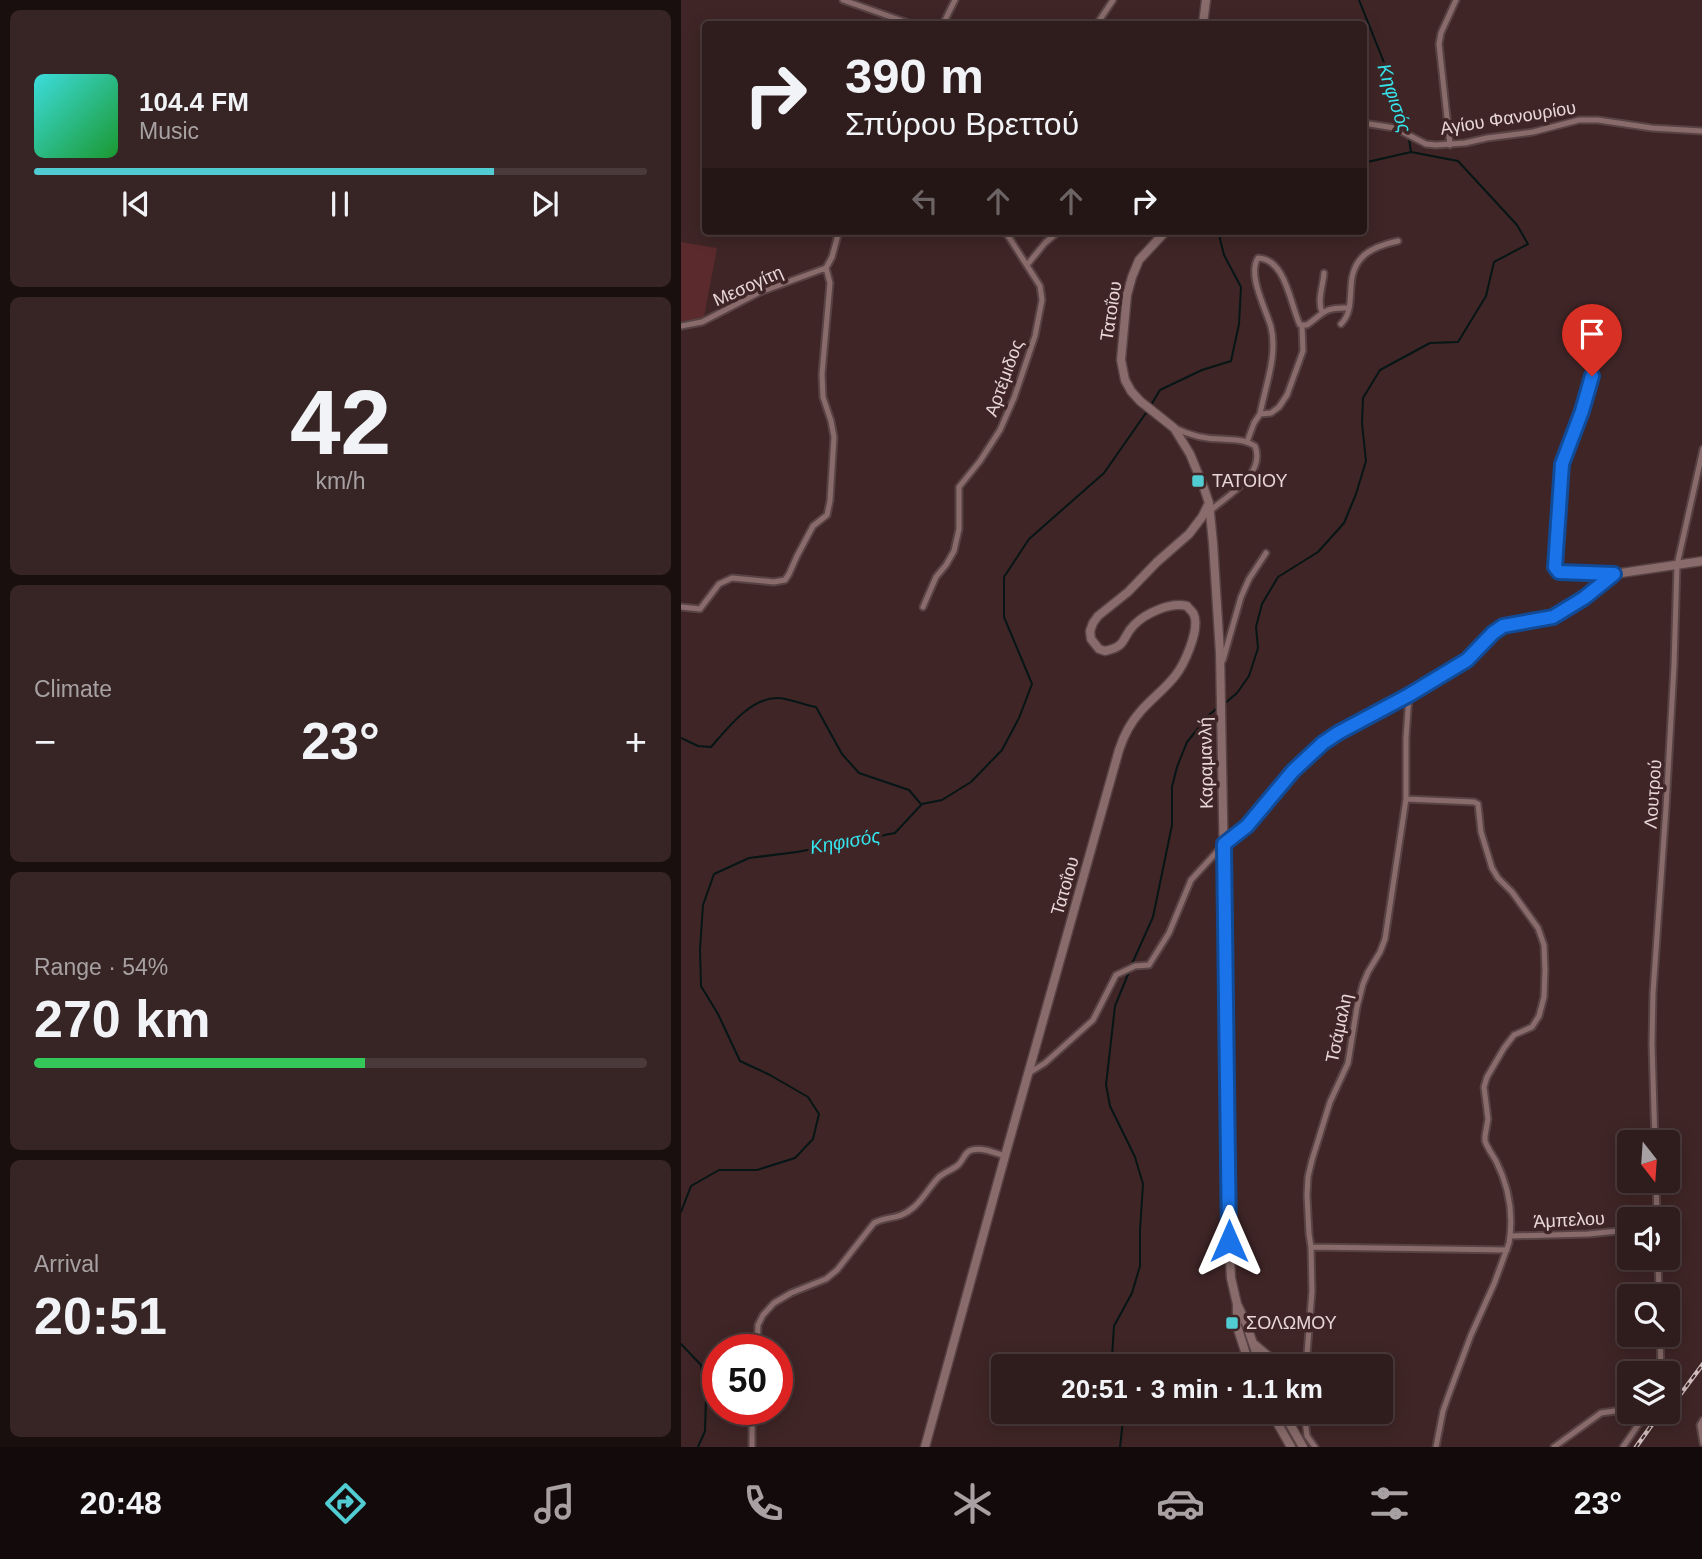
<!DOCTYPE html>
<meta charset="utf-8">
<style>
:root{--surface:#2f1c1c;--page:#372525;--text:#f1f3f6;--muted:#a7a1a3;--line:#4a3a3b;--accent:#51ccd2}
body{margin:0;font-family:Helvetica,sans-serif;background:var(--page);color:var(--text);height:100vh;display:flex;flex-direction:column;font-size:26px;white-space:nowrap}
*{box-sizing:border-box;margin:0}
p{font-size:23px;color:var(--muted)}
.icon{flex:none;width:38px;height:38px;fill:none;stroke:currentColor;stroke-width:2;stroke-linecap:round;stroke-linejoin:round}
.map{position:relative;flex:1;overflow:hidden}
.drawer{display:flex;flex-direction:column;gap:10px;padding:10px;background:#1a0f0f;width:681px}
.drawer>*{flex:none}
.guide{position:absolute;left:21px;top:21px;width:665px;height:214px;border-radius:7px;box-shadow:0 4px 18px #0003,0 0 0 2px var(--line);background:#2f1c1c;color:var(--text);overflow:hidden}
.needle{width:46px;rotate:163deg}
.controls{position:absolute;left:936px;top:1130px;display:grid;gap:14px}
.controls a{display:grid;place-items:center;width:63px;height:63px;border-radius:7px;background:var(--surface);box-shadow:0 4px 18px #0003,0 0 0 2px var(--line);font-size:35px}
.speed{position:absolute;left:21px;top:1334px;display:flex;gap:14px;font-size:35px;font-weight:700;text-align:center}
.speed>*{display:grid;place-content:center;width:91px;height:91px;border-radius:50%;background:var(--surface);box-shadow:0 4px 18px #0003,0 0 0 2px var(--line);line-height:1}
.speed .limit{border:10px solid #d22;background:#fff;color:#111}
.pin{position:absolute;display:grid;place-items:center;width:60px;height:60px;color:#fff;margin:-72px -30px;border-radius:50% 50% 50% 0;rotate:-45deg;box-shadow:0 0 7px #0007}
.pin .icon{rotate:45deg}
.me{position:absolute;width:77px;margin:-38px;rotate:0deg;stroke-linejoin:round;filter:drop-shadow(0 0 5px #0008)}
.turn{display:flex;align-items:center;gap:24px;height:147px;padding:0 28px;font-size:32px}
.turn .icon{width:91px;height:91px;stroke-width:2.5}
.turn b{display:block;font-size:49px;line-height:60px}
.lanes{display:flex;align-items:center;height:66px;padding:0 28px;background:#0003;justify-content:center;gap:35px;direction:ltr}
.lanes .off{opacity:.35}
.big{font-size:52px;font-weight:600;line-height:1.1}
.drawer .card{flex:1;display:flex;flex-direction:column;justify-content:center;gap:10px;min-width:0;padding:0 24px;border-radius:10px;background:var(--page)}
.drawer .dial{align-items:center;gap:0}
.dial b{font-size:91px;line-height:1}
.song{display:flex;align-items:center;gap:21px}
.cover{width:84px;height:84px;border-radius:10px;background:linear-gradient(135deg,hsl(180 70% 55%),hsl(130 70% 35%))}
.played{height:7px;border-radius:4px;background:linear-gradient(90deg,var(--accent) 75%,var(--line) 75%)}
.keys{display:flex;justify-content:space-around;direction:ltr}
.heat{display:flex;justify-content:space-between;align-items:center;font-size:38px;direction:ltr}
.charge{height:10px;border-radius:5px;background:linear-gradient(90deg,#34c759 54%,var(--line) 0)}
.trip{position:absolute;left:310px;top:1354px;width:402px;height:70px;border-radius:7px;background:var(--surface);box-shadow:0 4px 18px #0003,0 0 0 2px var(--line);font-weight:600;line-height:70px;text-align:center}
.tabs{display:flex;height:112px;justify-content:space-around;align-items:center;background:#130b0b;color:var(--muted)}
.tabs .icon{width:49px;height:49px}
.tabs .selected{color:var(--accent)}
.tabs b{font-size:32px;color:var(--text)}
main{display:flex;flex:1;min-height:0}
.map>svg:first-child{display:block}
.green{fill:#5b2a2d}
.lines{fill:none;stroke-linecap:round;stroke-linejoin:round}
.stream{stroke:#061515;stroke-width:2}
.street-casing{stroke:#584243;stroke-width:9}
.secondary-casing{stroke:#584243;stroke-width:11}
.street{stroke:#896b6b;stroke-width:5}
.secondary{stroke:#896b6b;stroke-width:8}
.rail-casing{stroke:#d1bebe;stroke-width:4.5}
.rail{stroke:#3f2526;stroke-width:2;stroke-dasharray:5;stroke-linecap:butt}
.route-casing{stroke:#114b97;stroke-width:18}
.route{stroke:#1a73e8;stroke-width:12}
.poi-dot{fill:#51ccd2;stroke:#3f2526;stroke-width:2.5}
.labels{text-anchor:middle;stroke-width:7;stroke-linejoin:round;paint-order:stroke}
.street-label{font-size:18px;fill:#e9d7d7;stroke:#3f2526}
.poi-label{font-size:18px;fill:#e9d7d7;stroke:#3f2526;text-anchor:start}
.water-label{font-size:19px;font-style:italic;fill:#35e4ec;stroke:#3f2526}
</style>
<main>
<section class="drawer">
<div class="card">
<div class="song"><i class="cover"></i><div><b>104.4 FM</b><p>Music</p></div></div>
<div class="played"></div>
<div class="keys"><svg class="icon" aria-label="previous" viewBox="0 0 24 24"><path d="M18 5L8 12l10 7zM5 5v14"/></svg><svg class="icon" aria-label="pause" viewBox="0 0 24 24"><path d="M8 5v14M16 5v14"/></svg><svg class="icon" aria-label="next" viewBox="0 0 24 24"><path d="M6 5l10 7-10 7zM19 5v14"/></svg></div>
</div>
<div class="card dial"><b>42</b><p>km/h</p></div>
<div class="card"><p>Climate</p>
<div class="heat"><a>−</a><b class="big">23°</b><a>+</a></div>
</div>
<div class="card"><p>Range · 54%</p><b class="big">270 km</b><div class="charge"></div></div>
<div class="card"><p>Arrival</p><b class="big">20:51</b></div>
</section>
<div class="map">
<svg width="1022" height="1447" viewBox="0 0 1022 1447">
<rect width="100%" height="100%" fill="#3f2526"/>
<!-- green -->
<path class="green" d="M0,242l36,6 -13,69 -23,5z"/>
<g class="lines">
<!-- stream -->
<path class="stream" d="M678,0l46,115 3,18
M682,163l48,-11 -2,-13
M470,405l9,-15 42,-20 29,-9 8,-37 2,-37 -17,-32 -6,-24
M543,704l13,-11 12,-17 9,-28 -2,-21 6,-23 16,-27 40,-25 26,-29 12,-29 10,-33 -4,-38 1,-25 17,-28 50,-27 28,-1 28,-46 8,-34 34,-18 -11,-19 -59,-64 -47,-9
M0,738l17,8 13,1c16,-18 39,-49 66,-49 11,0 28,7 39,9l26,47 17,19 50,17 11,13
M450,966l22,-49 19,-92v-38l5,-20 10,-25 22,-27 7,-6
M0,1212l10,-26 28,-16h38l38,-12 18,-19 6,-25 -11,-17 -38,-22 -30,-14 -22,-47 -17,-28 -1,-37 3,-44 11,-31 35,-16 48,-6 98,-19 27,-29 20,-4 29,-18 31,-32 17,-32 13,-34 -28,-67v-40l25,-38 75,-66 44,-63
M0,1344l20,21 5,32 -1,34 -7,16
M433,1367l-2,-10 2,-31 18,-33 8,-27v-36l3,-46 -8,-27 -25,-51 -4,-21 9,-79 14,-34
M439,1447l4,-35"/>
<defs>
<path id="street" d="M162,0l68,24
M262,24l12,-24
M416,24l16,-24
M682,123l32,5 31,16 10,1 29,-2 22,-5 46,-6 46,-12h19l54,8 51,3
M769,145l-11,-101 2,-11 15,-33
M346,265l18,-22 14,-12
M145,268l6,-11 7,-26
M641,312c-5,-11 1,-26 2,-39
M660,324c10,-10 9,-23 10,-37 1,-30 19,-40 47,-46
M0,326l21,-4 58,-30 66,-24
M915,358l-14,53 -20,53 -7,103 4,6 55,1
M579,414l11,-1 8,-6 8,-12 16,-44 -1,-25
M494,428c14,7 31,11 46,11 12,1 24,0 34,7 11,28 -27,49 -45,65
M566,442l7,-19 6,-9c5,-27 18,-59 11,-87 -5,-18 -24,-52 -13,-69 28,1 32,46 42,67h7c17,-12 17,-18 41,-17
M0,607l19,2 19,-25 13,-6 42,4 11,-2 4,-6 8,-18 16,-30 14,-11 3,-14 4,-64 -3,-16 -8,-24 -1,-23 8,-91 -4,-15
M242,607l13,-30 10,-12 8,-14 5,-22v-42l21,-26 20,-31 14,-32 21,-62 7,-36 -2,-14 -35,-55
M542,660l18,-63 8,-18 17,-26
M725,799l68,3 4,2 3,28 11,36 6,10 14,14 26,36 6,17 1,25 -1,27 -5,19 -7,11 -18,8 -10,13 -17,29 -3,10 4,32 -3,17v5c3,8 7,13 11,20 13,26 18,53 13,82l-15,41 -23,51 -22,59 -6,17 -7,36
M348,1073l16,-10 48,-43 23,-45 19,-9 14,-1 20,-32 22,-53 33,-36
M974,1143l-3,-98 1,-52 13,-185 8,-142 3,-101 26,-116
M975,1181l1,39
M829,1236l78,-2 41,-4
M630,1247l196,3
M977,1258l1,39
M979,1335l1,39
M76,1349l1,-24 5,-10 11,-12 17,-10 35,-14 11,-9 37,-47c15,-8 24,-2 40,-16 10,-9 16,-21 25,-30 6,-5 13,-7 19,-12 5,-4 7,-14 14,-15 10,-3 23,3 33,6
M625,1367l6,-76 -1,-44 -2,-13 -2,-39 1,-18 4,-17 18,-58 18,-39 9,-56 6,-23 5,-12 12,-20 5,-13 21,-140v-61l3,-43
M71,1409v38
M623,1412l3,24 8,11
M1022,1420l-3,5 3,18
M873,1447l47,-34 28,-4
M942,1447l24,-35"/>
<path id="secondary" d="M522,24l3,-24
M485,231l-27,29 -7,17 -5,18 -6,65 4,20 6,11 9,10 34,27 16,26 14,34 5,15 4,40 7,110 9,483v105l2,37 6,26v22l13,41
M543,843l23,-17 46,-55 30,-28 15,-10 71,-38 58,-35 31,-31 5,-3 50,-9 31,-19 30,-24 89,-13
M557,1306l8,17 15,44
M573,1344l27,23
M590,1412l20,35
M602,1412l20,35
M244,1447l80,-291 114,-406c5,-15 11,-27 21,-38 11,-13 25,-23 35,-36 9,-11 25,-46 19,-61 -1,-3 -5,-6 -7,-9 -17,-4 -41,7 -53,19 -13,13 -6,21 -29,26l-6,-2 -8,-10 -1,-8 3,-8 5,-7 30,-24 29,-30 32,-28 13,-17 7,-14"/>
</defs>
<!-- street casing -->
<use href="#street" class="street-casing"/>
<!-- secondary casing -->
<use href="#secondary" class="secondary-casing"/>
<!-- street -->
<use href="#street" class="street"/>
<!-- secondary -->
<use href="#secondary" class="secondary"/>
<defs>
<path id="rail" d="M987,1411l35,-47
M955,1447l25,-35"/>
</defs>
<!-- rail casing -->
<use href="#rail" class="rail-casing"/>
<!-- rail -->
<use href="#rail" class="rail"/>
</g>
<g class="lines">
<defs>
<path id="route" d="M548,1241l-5,-397 23,-18 46,-55 30,-28 15,-10 71,-38 58,-35 26,-27 10,-7 50,-9 31,-19 30,-24 -55,-2 -4,-5 7,-103 20,-53 10,-35"/>
</defs>
<!-- route casing -->
<use href="#route" class="route-casing"/>
<!-- route -->
<use href="#route" class="route"/>
</g>
<!-- markers -->
<g class="poi-dot">
<rect x="510" y="474" width="14" height="14" rx="3.5"/>
<rect x="544" y="1316" width="14" height="14" rx="3.5"/>
</g>
<g class="labels">
<!-- street labels -->
<g class="street-label">
<text transform="translate(827 118) rotate(-9)" y="6">Αγίου Φανουρίου</text>
<text transform="translate(67 286) rotate(-24)" y="6">Μεσογίτη</text>
<text transform="translate(430 311) rotate(-81)" y="6">Τατοΐου</text>
<text transform="translate(323 378) rotate(-70)" y="6">Αρτέμιδος</text>
<text transform="translate(525 763) rotate(-91)" y="6">Καραμανλή</text>
<text transform="translate(972 794) rotate(-86)" y="6">Λουτρού</text>
<text transform="translate(384 886) rotate(-74)" y="6">Τατοΐου</text>
<text transform="translate(658 1028) rotate(-78)" y="6">Τσάμαλη</text>
<text transform="translate(888 1220) rotate(-3)" y="6">Άμπελου</text>
</g>
<!-- poi labels -->
<g class="poi-label">
<text x="531" y="487">ΤΑΤΟΙΟΥ</text>
<text x="565" y="1329">ΣΟΛΩΜΟΥ</text>
</g>
<!-- water labels -->
<g class="water-label">
<text transform="translate(714 98) rotate(72)" y="7">Κηφισός</text>
<text transform="translate(164 841) rotate(-10)" y="7">Κηφισός</text>
</g>
</g>
</svg>
<div class="controls">
<a><svg class="needle" viewBox="-14 -14 28 28"><path d="M0-13l5 13h-10z" fill="#e53935"/><path d="M0 13l5-13h-10z" fill="#a7a1a3"/></svg></a>
<a><svg class="icon" aria-label="sound" viewBox="0 0 24 24"><path d="M4 9h4l5-4v14l-5-4H4zM17 9q2 3 0 6"/></svg></a>
<a><svg class="icon" aria-label="search" viewBox="0 0 24 24"><circle cx="10" cy="10" r="6"/><path d="M15 15l6 6"/></svg></a>
<a><svg class="icon" aria-label="layers" viewBox="0 0 24 24"><path d="M12 4l9 5-9 5-9-5zM3 14l9 5 9-5"/></svg></a>
</div>
<div class="speed"><div class="limit">50</div></div>
<div class="pin" style="left:911px;top:376px;background:#d93025"><svg class="icon" aria-label="arrive" viewBox="0 0 24 24"><path d="M6 21V4h12l-3 4 3 4H6"/></svg></div>
<svg class="me" style="left:548px;top:1241px" viewBox="-20 -20 40 40"><path d="M0-17L14 15 0 8-14 15z" fill="#1a73e8" stroke="#fff" stroke-width="4"/></svg>
<div class="trip">20:51 · 3 min · 1.1 km</div>
<div class="guide">
<div class="turn"><svg class="icon" aria-label="right" viewBox="0 0 24 24"><path d="M7 20v-9h11M14 6l5 5-5 5"/></svg><div><b>390 m</b>Σπύρου Βρεττού</div></div>
<div class="lanes"><svg class="icon off" aria-label="left" viewBox="0 0 24 24"><path d="M17 20v-9H6M10 6l-5 5 5 5"/></svg><svg class="icon off" aria-label="ahead" viewBox="0 0 24 24"><path d="M12 20V5M6 11l6-6 6 6"/></svg><svg class="icon off" aria-label="ahead" viewBox="0 0 24 24"><path d="M12 20V5M6 11l6-6 6 6"/></svg><svg class="icon" aria-label="right" viewBox="0 0 24 24"><path d="M7 20v-9h11M14 6l5 5-5 5"/></svg></div>
</div>
</div>
</main>
<nav class="tabs">
<b>20:48</b>
<svg class="icon selected" aria-label="directions" viewBox="0 0 24 24"><path d="M12 3l9 9-9 9-9-9zM9 14v-3h6M13 9l2 2-2 2"/></svg>
<svg class="icon" aria-label="music" viewBox="0 0 24 24"><path d="M9 18V5l10-2v13"/><circle cx="6" cy="18" r="3"/><circle cx="16" cy="16" r="3"/></svg>
<svg class="icon" aria-label="phone" viewBox="0 0 24 24"><path d="M5 4h4l2 5-3 2q2 4 5 5l2-3 5 2v4C11 20 4 13 5 4z"/></svg>
<svg class="icon" aria-label="climate" viewBox="0 0 24 24"><path d="M12 3v18M4 7l16 10M4 17L20 7"/></svg>
<svg class="icon" aria-label="car" viewBox="0 0 24 24"><path d="M5 17H2v-5l4-1 3-4h7l3 4 3 1v5h-3M9 17h6M6 11h13"/><circle cx="7" cy="17" r="2"/><circle cx="17" cy="17" r="2"/></svg>
<svg class="icon" aria-label="filters" viewBox="0 0 24 24"><path d="M4 7h16M4 17h16"/><circle cx="9" cy="7" r="2"/><circle cx="15" cy="17" r="2"/></svg>
<b>23°</b>
</nav>
